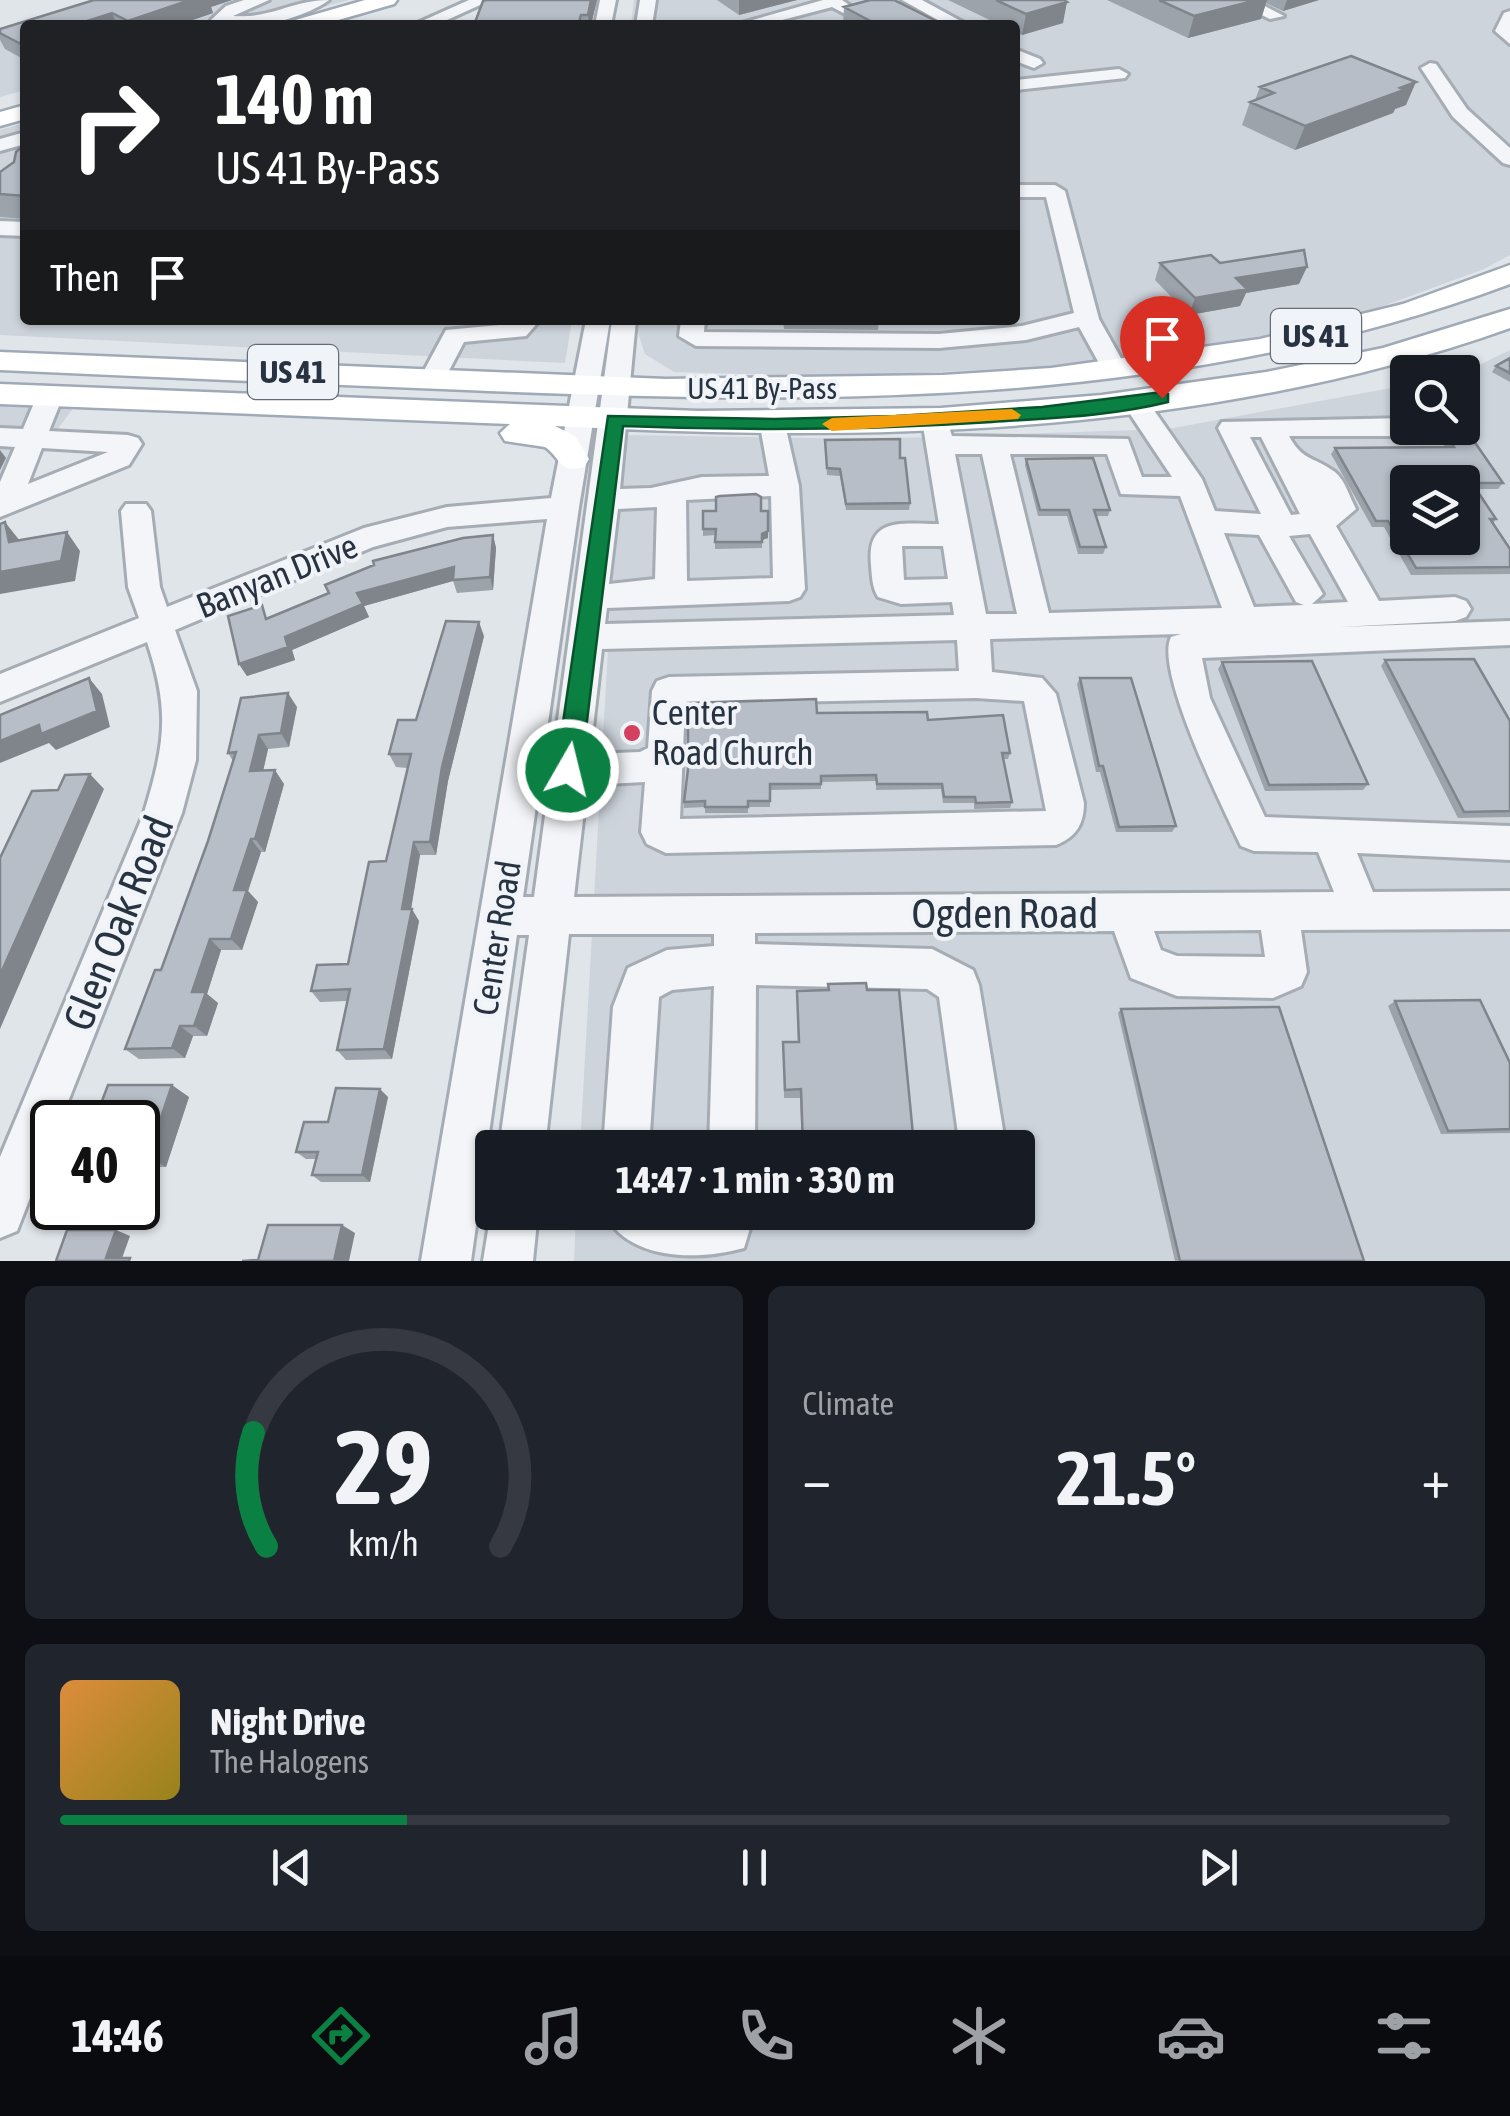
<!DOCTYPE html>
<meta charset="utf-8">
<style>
:root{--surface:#171b24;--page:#20242c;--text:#f1f3f6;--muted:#9ea1a6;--line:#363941;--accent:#0b8043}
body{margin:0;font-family:"Asap Condensed",sans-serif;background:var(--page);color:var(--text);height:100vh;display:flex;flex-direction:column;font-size:38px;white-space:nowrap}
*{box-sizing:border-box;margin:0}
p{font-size:32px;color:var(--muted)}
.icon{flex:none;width:55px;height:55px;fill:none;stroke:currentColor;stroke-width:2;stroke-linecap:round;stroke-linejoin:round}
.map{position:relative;height:1261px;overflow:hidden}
.drawer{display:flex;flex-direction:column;gap:25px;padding:25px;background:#0d0f14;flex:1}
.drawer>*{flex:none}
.guide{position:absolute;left:20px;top:20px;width:1000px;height:305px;border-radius:10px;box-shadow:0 2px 8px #0004;background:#202124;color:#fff;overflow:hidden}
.tools{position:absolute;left:1390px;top:355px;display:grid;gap:20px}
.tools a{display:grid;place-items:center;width:90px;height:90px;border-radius:10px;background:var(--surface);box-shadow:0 2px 8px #0004;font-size:50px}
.speed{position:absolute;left:30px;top:1100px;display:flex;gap:20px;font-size:50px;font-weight:700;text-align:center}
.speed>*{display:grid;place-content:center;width:130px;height:130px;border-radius:50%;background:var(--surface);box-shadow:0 2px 8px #0004;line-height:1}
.speed .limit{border:5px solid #111;border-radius:15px;background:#fff;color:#111}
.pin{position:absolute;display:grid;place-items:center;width:85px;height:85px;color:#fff;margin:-102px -42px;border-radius:50% 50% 50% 0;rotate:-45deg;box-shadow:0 0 10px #0007}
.pin .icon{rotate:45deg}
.me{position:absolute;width:110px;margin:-55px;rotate:8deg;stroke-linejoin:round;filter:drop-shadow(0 0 8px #0008)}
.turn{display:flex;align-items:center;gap:35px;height:210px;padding:0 30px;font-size:45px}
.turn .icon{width:130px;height:130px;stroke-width:2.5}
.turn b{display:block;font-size:70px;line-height:85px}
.then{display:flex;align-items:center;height:95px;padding:0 30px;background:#0003;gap:20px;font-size:38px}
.big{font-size:75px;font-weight:700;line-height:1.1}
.drawer .tile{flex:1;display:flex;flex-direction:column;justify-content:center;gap:15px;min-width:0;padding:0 35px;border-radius:15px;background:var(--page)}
.drawer .dial{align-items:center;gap:0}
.dial svg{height:260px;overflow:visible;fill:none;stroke:var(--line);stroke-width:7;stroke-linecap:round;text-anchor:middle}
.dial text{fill:var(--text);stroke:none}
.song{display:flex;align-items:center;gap:30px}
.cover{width:120px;height:120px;border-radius:15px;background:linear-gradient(135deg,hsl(30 70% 55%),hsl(50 70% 35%))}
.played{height:10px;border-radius:5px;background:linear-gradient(90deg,var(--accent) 25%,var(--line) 25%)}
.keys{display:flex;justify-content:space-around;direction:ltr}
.heat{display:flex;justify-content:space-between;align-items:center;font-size:55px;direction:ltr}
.drawer .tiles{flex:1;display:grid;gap:25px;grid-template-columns:1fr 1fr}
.tile:last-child{grid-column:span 2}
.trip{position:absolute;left:475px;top:1130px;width:560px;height:100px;border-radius:10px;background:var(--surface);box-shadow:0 2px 8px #0004;font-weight:700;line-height:100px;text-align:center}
.menu{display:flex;height:160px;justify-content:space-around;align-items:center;background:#090b0e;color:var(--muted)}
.menu .icon{width:70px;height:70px}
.menu .active{color:var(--accent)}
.menu b{font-size:45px;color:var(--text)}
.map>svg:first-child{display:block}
.built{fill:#ced4dc;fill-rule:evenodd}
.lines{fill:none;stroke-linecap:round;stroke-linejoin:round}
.minor-casing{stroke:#a5acb4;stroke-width:6}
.major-casing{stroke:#9faab6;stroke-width:5}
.minor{fill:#f3f5f8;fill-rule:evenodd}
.major{fill:#fff;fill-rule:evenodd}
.wall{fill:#9da3ab}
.shaded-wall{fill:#80858b}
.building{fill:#b7bec7;stroke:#80858b;stroke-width:2.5;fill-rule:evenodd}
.route{fill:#0b8043;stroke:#07532c;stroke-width:2.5}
.slow{fill:#f59e0b}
.poi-dot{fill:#d44060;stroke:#f0f3f7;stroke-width:4}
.labels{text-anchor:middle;stroke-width:8;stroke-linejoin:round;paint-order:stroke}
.far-street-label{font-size:30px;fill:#283342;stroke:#f0f3f7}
.shield{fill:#f0f3f7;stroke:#646d78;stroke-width:2.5}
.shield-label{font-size:32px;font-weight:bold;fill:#283342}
.street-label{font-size:35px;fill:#283342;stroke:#f0f3f7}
.poi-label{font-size:35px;fill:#283342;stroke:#f0f3f7;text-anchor:start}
.near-street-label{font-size:42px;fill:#283342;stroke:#f0f3f7}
</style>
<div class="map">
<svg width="1510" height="1261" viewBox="0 0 1510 1261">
<rect width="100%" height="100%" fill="#e0e5ea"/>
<!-- built -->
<path class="built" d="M133,0h216l-90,25h-217z
M634,0h876v255l-26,14 -155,57 -268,40 -226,11 -161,-5 -29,-18 -11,-34h381v-295h-384z
M25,30v60l-25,7v-60z
M25,123v197h547l-7,43 -565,-28v-205z
M1510,350v911h-936l2,-48 442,-1v-64l-438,-1 36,-640 8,-72 246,4 298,-10 239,-44 1,43h54l1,-55zM1408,482h54v56h-54z
M0,401l74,6 -74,100z"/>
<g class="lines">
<defs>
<path id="minor" d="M244,0h25l-36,16c38,3 59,-16 96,-16 -23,18 -93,38 -118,20l15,-14z
M469,0h22l-55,25h-23z
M600,0h16l-5,25h-16z
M640,0h16l-4,25h-16z
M823,0h19l19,13 -8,5 -21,-11 -69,18h-28z
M902,0h20l46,25h-21z
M1231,0h22l31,16 -14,3z
M1510,11v33l-15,-13 9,-18z
M1015,49l25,10 3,4 -9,5 -19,-7z
M1430,63l6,1 31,45 43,39v17l-7,-2 -50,-46 -32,-49z
M1119,69l9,5 -3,4 -110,12v-10z
M25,132v12l-25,7v-12z
M1015,185h40l10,6 34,128 28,50 -4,5h-18l-26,-47 -53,13 -87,8 -243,-2 -17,-10 2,-16h24l-1,12 235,2 83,-8 52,-13 -28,-116h-31z
M0,221l25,1v14l-25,-1z
M514,320h26l-14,16 -62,6 -22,42h-18l-4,-6 26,-48 64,-6z
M586,320h24l-31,187 -56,390h11l78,-577h24l-16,169 31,-1 51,-11 67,-1 -9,-50 4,-6h20l15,66 6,103 -5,8 -11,4 -182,7 -2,16 349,-9 -2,-13 -51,2 -23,-7c-6,-10 -6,-20 -7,-32 -5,-49 31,-41 68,-41l-17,-104 13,-9 10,3 7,22 176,3 14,38h30l-50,-75 13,-8 9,2 58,83 13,32 46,3 -43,-86 4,-6 186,-4v10h13l-13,8h-119c13,25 26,21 46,36 10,8 15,26 21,37l-20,17 43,75 76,-4 11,4 5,8 -5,8 -11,4 -116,6 171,-6v24l-308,13 8,40 55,119 245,9v34l-153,-7 16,39 137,-1v38l-209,1 6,42 -6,14 -28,12 -96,-2 -46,-18 -17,-47 -359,2v11l177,5 41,21 6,15 27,163h-46l-21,-151 -12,-8 -171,-4 -1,163h-46l5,-162 -42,4 -13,7 -10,151h-46l10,-141 15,-39 39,-18 47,-4v-12h-145l-24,214h-46l30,-213h-12l-46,326h-50l126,-742 -100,8 -74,20 -198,83 22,61 -1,69 -14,53 -122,309h-8v19l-35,90 -17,7v-81l144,-344c21,-70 26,-102 3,-171l-147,60v-28l139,-56 -11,-31 -7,-76 5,-7h20l5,7 9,76 7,20 197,-79 83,-21 104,-9zM1250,437h11l39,77 -9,1zM955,454h27l35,160h-31zM1010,454h97l14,40 59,2 42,112 -173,5zM771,496l2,82 -86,3 -1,-81zM657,507l-2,72 -46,5 9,-75zM1224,533l35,2 37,67 8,3 -50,2zM1310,534l38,68 -36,2 11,-10 -34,-58zM902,546h41l5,33 -44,1zM1181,634l-10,3c-17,33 52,171 70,209l13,5 64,1 16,40 -760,5 13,-112 58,-3 -4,50 6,12 19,9 390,-8c20,-8 28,-21 28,-42l-28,-109 -14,-16 -50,-6 -2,-33zM957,640l2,31 -290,6 -12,4 -5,10 -4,57 -8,4 -50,2 12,-105zM976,698l48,3 22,110 -366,8 5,-115zM1261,930l4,27 -88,-1 -16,-6 -7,-19z
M50,388l13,8 -14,35 79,4 10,3 4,6 -13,21 -129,52v-35l15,-35 -15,-1v-18l23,1 14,-33zM42,448l66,4 -80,32z
M492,1206v6h46l-5,49h-50z
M604,1212h151l-11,36c-47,13 -117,13 -140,-36z"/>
<path id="major" d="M365,0h32l-3,4 -73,21h-32l3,-4z
M25,105v14l-25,7v-14z
M1510,265v19c-334,125 -692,121 -1043,106 -156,-6 -311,-13 -467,-20v-18l666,27 277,-4 108,-7 209,-29 143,-35z
M1510,309v19c-303,108 -638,115 -955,98l20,10 14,23 -5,8c-25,7 -22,-8 -39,-20l-40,-6 -5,-8 10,-9 -510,-20v-20l698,27 243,-3 161,-13 164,-23 117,-24z"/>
</defs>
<!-- minor casing -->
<use href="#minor" class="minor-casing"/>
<!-- major casing -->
<use href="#major" class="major-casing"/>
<!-- minor -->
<use href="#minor" class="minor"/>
<!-- major -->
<use href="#major" class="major"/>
</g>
<!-- wall -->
<path class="wall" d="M94,0h138l-21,7 2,6 -35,12h-153v35l-20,-11 -5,-9v-11z
M597,0l-6,25h-117z
M717,0h80l-58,15z
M948,0h116l-1,23 -41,12 -7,-3v-7h-15z
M1107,0h212l-36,11 -17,-8 -5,16 -73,19z
M844,7l100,18h-101z
M1260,87l146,18 -11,4 -2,4 -98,37 -53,-25 8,-23 5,-2z
M25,144v75l-25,-2v-45l14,-10z
M1160,263h60l79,21 -53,9 -6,13 -51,9 -34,-35z
M783,320h96l-1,10 -94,-1z
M1510,358v24l-18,-10 4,-6z
M1444,432l59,51 -5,6h-22l20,30 -3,5 17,25v25l-99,1 -27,-48h-12l-41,-73 4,-6 110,-1 -6,-9z
M825,440l75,18 10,45 -1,7h-63l-6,-34 -13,-1z
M1026,459l84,51 -2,6h-12l10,31 -3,7h-25l-11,-38h-29l-13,-51z
M703,511h58l7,27 -6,2v8l-47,1v-14l-12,1z
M493,535l3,13 -3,42 -36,3 -4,-12 -89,25 5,11 -77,33 3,10 -48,16 -8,-12 30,-46z
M484,636l-36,145 -12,74h-16l-9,54 8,12 -27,138 -46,1 -9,-10 11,-49 -28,1 -9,-11 37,-27 38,-103 21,-93 -11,-1 -7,-13z
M1385,660l125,61v96l-52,1 -77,-152z
M1222,662l146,122 -5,6 -98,1 -47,-122z
M1080,678l96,148 -4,6h-56l-16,-60h-4l-19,-88z
M297,707l-8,40 -21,2 -5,22 21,13 -19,68h-4l-13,39 10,11 -16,48h-21l-14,44 11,9 -11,33h-14l-8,22 -46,1 -14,-10 36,-79 47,-129 25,-80 -5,-8z
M817,713l111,7 82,33 -2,6h-5l9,43 -2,6 -36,1v-6h-31l-2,-14 -65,1v-9l-55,1v7l-51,1v17h-22v6h-43v-6l-21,1v-6z
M828,984l39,6 47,155 -1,3h-111l-2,-50h-16l-1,-56h15l-1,-51 30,-1z
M1395,1001l115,62v70l-69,1 -53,-128z
M1121,1009l243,252h-189l-57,-248z
M189,1097l-23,70h-28v-45z
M388,1097l-18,85h-49l-9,-7 4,-16h-10l-10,-7 32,-30z
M830,1212h59l1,6 -3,6 -57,1z"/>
<!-- shaded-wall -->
<path class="shaded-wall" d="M190,0h42l-21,7 2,6 -35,12h-48l-2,-4z
M591,0h6l-6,25h-2l-1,-10z
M739,0h58l-58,15z
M1257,0h10l-6,19 -73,19 6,-22z
M1287,0h32l-36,11z
M1067,2l-4,21 -41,12 4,-21z
M112,13l5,12h-42z
M25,41v15l-6,-13z
M1416,82l-10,23 -11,4 -2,4 -98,37 10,-24z
M1307,267l-8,17 -53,9 -6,13 -51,9 6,-17 41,-20z
M0,450l6,8 -6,12z
M5,522l15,19 -11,1z
M768,531v7l-6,2v-6z
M67,532l13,19 -5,30 -75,13v-22z
M493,535l3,13 -3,42 -3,-13z
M454,567l-1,14 -89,25 5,11 -77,33 3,10 -48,16 -8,-12 118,-71z
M479,622l5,14 -36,145 -12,74 -6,-13 12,-75z
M89,678l13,16 8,33 -54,23 -7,-7 -49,20v-22z
M288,693l9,14 -8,40 -8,-14z
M259,735l9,14 -8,36 -10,-14z
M275,770l9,14 -19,68 -10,-13z
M90,774l14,15 -104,240v-54z
M251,839l10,13 -13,39 10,11 -16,48 -11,-11 3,-49z
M414,842l6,13 -11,66 -7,-12z
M412,909l7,12 -27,138 -8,-10z
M210,939l11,11 -14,44 11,9 -11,33 -13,-10 -2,-34z
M180,1026l13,10 -8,22 -13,-10z
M172,1085l17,12 -23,70 -18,-11z
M380,1089l8,8 -18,85 -8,-7z
M342,1225l13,8 -6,28h-15z
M116,1230l14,6 -9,25 -15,-3z"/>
<!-- building -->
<path class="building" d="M94,0h96l-62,21 -16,-8 -37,12h-50v16l-6,2 -19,-10v-4z
M486,0h105l-3,15h-7l-3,10h-104l9,-24z
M870,0h24l50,25h-66l-34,-18z
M996,0h68l3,2 -41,12z
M1159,0h98l-63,16z
M1351,56l65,26 -16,6 4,2 -99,36 -55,-24 24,-9 -14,-6z
M25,144v52l-25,-2v-22l14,-10 2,-10z
M1304,250l3,17 -71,11 11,11 -52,9 -35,-35 51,-8 9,8z
M1510,358v15l-14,-7z
M1467,431l36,52h-31l24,36h-6l20,30v18l-94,1 -28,-47h-12l-41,-73 119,-1 -10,-15zM1408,482h54v56h-54z
M900,439v19h5l5,45 -64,1 -6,-35 -13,-1 -2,-28z
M1093,458l17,52h-16l12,37h-26l-11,-37h-29l-14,-51z
M756,494l5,3v14h7v20l-6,3v8h-47l1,-13h-13v-18h13v-14l4,-1z
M5,522l4,20 58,-10 -6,29 -61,11v-48z
M493,535l-3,42 -37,3 1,-13 -97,26 6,11 -78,33 3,10 -49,17 -11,-48 34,-11 4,14 63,-26 -4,-8 49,-20 -1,-4 90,-23z
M446,621l33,1 -37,145 -12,75h-16l-12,67h10l-28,140 -47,1 13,-61 -39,2 6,-26 31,-1 21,-102 17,-1 25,-107h-22l9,-34h18z
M1474,659l36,62v90l-46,1 -79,-152z
M1312,661l56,123 -99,1 -47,-123z
M89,678l8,33 -56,23 -2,-9 -39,16v-26z
M1080,678h51l45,148 -57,1 -16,-61h-4z
M288,693l-7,40 -22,2 -9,36 25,-1 -20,69h-4l-17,51h13l-16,49h-21l-18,53h14l-12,34h-14l-8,22 -47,1 30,-79h6l47,-129 28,-89 -8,1 13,-55z
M816,699l1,14 110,-1 1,8 75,-5 7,38h-8l10,49 -36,1 -1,-6h-31l-2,-13h-65l-1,-9 -55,1v8h-51v17h-22v6h-43v-6l-21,1 4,-33v-66z
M90,774l-90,201v-117l32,-67 26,-1 7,-15z
M866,983l1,7h32l15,155h-30v3h-56v-3h-25l-2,-56 -16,1 -2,-48h16l-2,-51 32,-1 -1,-6z
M1480,1000l30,63v66l-62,2 -53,-130z
M1279,1007l85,254h-184l-59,-252z
M108,1085h64l-24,71h-10v-34h-44z
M336,1088l44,1 -18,86h-50l6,-23h-22l8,-30h24z
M832,1212h57l1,6h-58z
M268,1225h74l-8,36h-92l16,-1z
M67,1230h49l-10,28h24l-1,3h-73z"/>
<!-- route -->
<path class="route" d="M1162,392l6,2v8c-56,14 -118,16 -176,20 -123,8 -245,9 -369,4l-42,344 -4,7 -9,3 -9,-3 -3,-7 52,-354 166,3 122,-3 146,-9z"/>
<!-- slow -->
<path class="slow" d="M1012,409l9,6 -3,4 -186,12 -10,-7 10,-6z"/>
<!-- markers -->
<circle class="poi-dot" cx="632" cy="733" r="10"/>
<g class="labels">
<!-- far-street labels -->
<g class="far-street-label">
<text x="762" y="399">US 41 By-Pass</text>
</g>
<!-- shield labels -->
<g class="shield">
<rect x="1271" y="309" width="90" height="54" rx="8"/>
<rect x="248" y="345" width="90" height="54" rx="8"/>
</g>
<g class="shield-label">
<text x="1316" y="347">US 41</text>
<text x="293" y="383">US 41</text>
</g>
<!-- street labels -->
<g class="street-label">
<text transform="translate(277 576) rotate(-22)" y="12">Banyan Drive</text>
<text transform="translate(497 938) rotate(-81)" y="12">Center Road</text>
</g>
<!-- poi labels -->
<g class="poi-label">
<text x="652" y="725">Center<tspan x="652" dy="40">Road Church</tspan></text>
</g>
<!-- near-street labels -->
<g class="near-street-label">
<text x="1005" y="928">Ogden Road</text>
<text transform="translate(118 923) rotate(-68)" y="15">Glen Oak Road</text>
</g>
</g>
</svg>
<div class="tools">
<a><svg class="icon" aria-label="search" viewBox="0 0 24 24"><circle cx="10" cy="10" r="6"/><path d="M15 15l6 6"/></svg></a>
<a><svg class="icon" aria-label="layers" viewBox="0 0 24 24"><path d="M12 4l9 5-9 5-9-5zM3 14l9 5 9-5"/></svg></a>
</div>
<div class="speed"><div class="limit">40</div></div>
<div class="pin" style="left:1162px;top:398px;background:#d93025"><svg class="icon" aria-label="arrive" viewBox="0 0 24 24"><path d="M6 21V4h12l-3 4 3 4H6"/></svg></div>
<svg class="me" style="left:568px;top:770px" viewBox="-20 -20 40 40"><circle r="17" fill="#0b8043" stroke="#fff" stroke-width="3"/><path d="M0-11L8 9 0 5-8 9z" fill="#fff"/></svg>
<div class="trip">14:47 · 1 min · 330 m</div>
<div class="guide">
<div class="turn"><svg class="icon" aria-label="right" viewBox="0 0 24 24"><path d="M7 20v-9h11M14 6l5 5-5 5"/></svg><div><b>140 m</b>US 41 By-Pass</div></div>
<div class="then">Then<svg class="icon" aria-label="arrive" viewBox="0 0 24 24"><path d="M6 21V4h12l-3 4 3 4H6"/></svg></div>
</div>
</div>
<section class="drawer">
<div class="tiles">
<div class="tile dial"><svg viewBox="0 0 100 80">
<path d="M14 69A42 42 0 1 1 86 69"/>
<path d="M14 69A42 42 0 0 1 10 34" stroke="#0b8043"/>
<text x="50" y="56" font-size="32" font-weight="700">29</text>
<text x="50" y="72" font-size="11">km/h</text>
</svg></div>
<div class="tile"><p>Climate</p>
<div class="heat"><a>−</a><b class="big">21.5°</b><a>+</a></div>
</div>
<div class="tile">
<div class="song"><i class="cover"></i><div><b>Night Drive</b><p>The Halogens</p></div></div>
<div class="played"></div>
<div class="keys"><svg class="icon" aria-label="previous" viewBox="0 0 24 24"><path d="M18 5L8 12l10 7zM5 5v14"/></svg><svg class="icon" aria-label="pause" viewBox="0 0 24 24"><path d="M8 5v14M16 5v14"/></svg><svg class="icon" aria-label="next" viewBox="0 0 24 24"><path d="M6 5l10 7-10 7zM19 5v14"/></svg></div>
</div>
</div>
</section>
<nav class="menu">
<b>14:46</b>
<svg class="icon active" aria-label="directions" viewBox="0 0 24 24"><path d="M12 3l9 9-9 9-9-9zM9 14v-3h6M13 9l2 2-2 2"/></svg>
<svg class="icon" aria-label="music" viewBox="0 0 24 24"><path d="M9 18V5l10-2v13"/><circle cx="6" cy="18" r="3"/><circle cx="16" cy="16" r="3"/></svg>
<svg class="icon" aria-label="phone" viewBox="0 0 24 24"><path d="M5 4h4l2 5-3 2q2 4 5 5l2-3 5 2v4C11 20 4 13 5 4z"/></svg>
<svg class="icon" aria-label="climate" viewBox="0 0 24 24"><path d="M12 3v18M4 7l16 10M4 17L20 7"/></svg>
<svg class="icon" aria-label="car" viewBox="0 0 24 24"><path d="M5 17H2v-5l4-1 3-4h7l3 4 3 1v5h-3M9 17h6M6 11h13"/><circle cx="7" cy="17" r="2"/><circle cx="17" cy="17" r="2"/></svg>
<svg class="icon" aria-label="filters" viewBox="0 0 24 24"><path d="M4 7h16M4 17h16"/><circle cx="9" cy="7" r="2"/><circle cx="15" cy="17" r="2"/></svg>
</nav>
